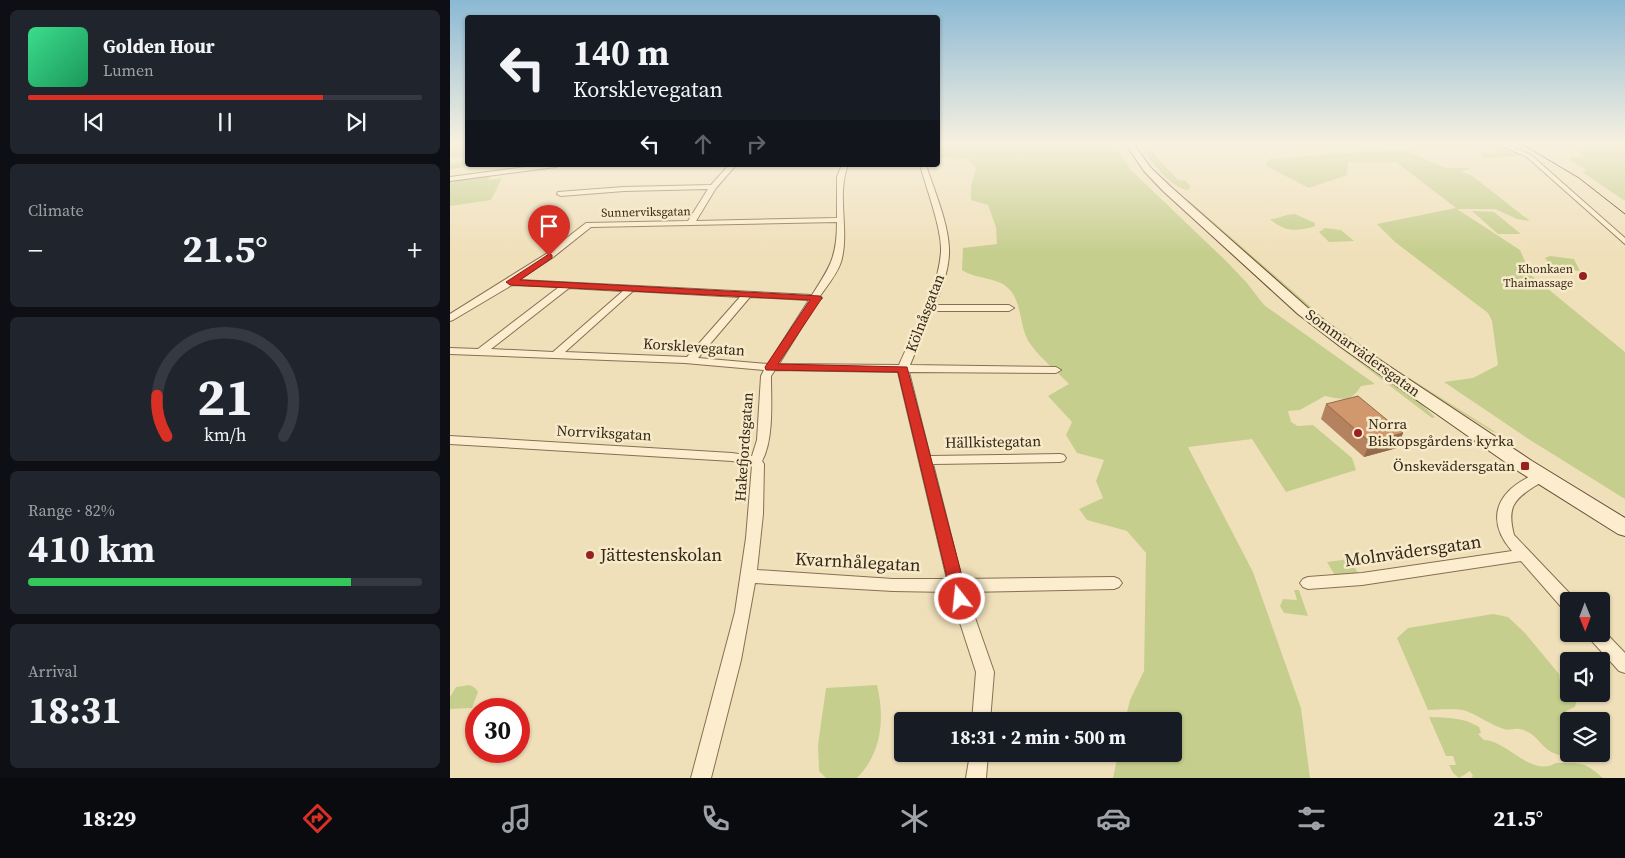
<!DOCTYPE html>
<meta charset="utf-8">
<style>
:root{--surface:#171b24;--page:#20242c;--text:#f1f3f6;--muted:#9ea1a6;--line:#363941;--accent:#d93025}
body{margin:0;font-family:"Source Serif 4",serif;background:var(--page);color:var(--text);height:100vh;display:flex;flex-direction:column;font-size:19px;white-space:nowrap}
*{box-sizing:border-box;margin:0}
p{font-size:16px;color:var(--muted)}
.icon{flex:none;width:28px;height:28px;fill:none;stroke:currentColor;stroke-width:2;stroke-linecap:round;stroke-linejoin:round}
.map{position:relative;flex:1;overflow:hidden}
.sheet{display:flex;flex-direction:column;gap:10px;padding:10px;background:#0d0f14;width:450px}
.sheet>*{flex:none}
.hud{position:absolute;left:15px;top:15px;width:475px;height:152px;border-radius:5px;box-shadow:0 1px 4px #0004;background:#171b24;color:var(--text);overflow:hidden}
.needle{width:32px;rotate:179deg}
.fabs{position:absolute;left:1110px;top:592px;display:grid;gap:10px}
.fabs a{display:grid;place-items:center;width:50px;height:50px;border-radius:5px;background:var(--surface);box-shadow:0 1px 4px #0004;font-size:25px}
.speed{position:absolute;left:15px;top:698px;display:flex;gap:10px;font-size:25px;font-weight:700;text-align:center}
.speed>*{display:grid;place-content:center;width:65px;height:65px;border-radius:50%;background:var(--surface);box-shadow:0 1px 4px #0004;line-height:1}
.speed .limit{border:8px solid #d22;background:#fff;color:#111}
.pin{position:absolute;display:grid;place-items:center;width:42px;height:42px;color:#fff;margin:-51px -21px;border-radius:50% 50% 50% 0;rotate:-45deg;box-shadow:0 0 5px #0007}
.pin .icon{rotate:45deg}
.me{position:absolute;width:55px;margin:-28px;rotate:344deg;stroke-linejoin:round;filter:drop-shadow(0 0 4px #0008)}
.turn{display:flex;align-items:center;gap:18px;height:105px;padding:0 25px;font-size:22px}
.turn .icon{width:65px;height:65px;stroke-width:2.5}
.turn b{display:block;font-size:35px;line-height:42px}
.lanes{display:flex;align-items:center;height:48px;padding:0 25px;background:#0003;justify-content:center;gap:25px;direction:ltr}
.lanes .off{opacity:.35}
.big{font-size:38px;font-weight:700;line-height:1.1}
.sheet .widget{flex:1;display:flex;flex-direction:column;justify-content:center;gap:8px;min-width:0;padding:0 18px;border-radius:8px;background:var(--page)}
.sheet .dial{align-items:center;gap:0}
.dial svg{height:130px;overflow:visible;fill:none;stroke:var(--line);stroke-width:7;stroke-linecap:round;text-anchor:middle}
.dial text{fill:var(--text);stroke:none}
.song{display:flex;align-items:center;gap:15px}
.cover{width:60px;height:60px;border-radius:8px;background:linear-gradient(135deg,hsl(150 70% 55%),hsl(150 70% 35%))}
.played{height:5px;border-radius:2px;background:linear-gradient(90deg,var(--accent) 75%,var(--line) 75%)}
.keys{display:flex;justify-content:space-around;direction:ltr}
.heat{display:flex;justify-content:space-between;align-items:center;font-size:28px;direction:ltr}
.charge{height:8px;border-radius:4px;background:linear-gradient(90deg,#34c759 82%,var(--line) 0)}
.trip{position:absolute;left:444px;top:712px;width:288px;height:50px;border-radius:5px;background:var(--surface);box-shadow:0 1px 4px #0004;font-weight:700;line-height:50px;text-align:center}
.tab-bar{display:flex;height:80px;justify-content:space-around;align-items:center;background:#090b0e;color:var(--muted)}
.tab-bar .icon{width:35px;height:35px}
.tab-bar .selected{color:var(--accent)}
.tab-bar b{font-size:22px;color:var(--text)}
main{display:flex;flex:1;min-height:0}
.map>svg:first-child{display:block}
.green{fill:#c6ce8e}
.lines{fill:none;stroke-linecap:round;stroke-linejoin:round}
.street-casing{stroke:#876f53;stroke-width:2}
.secondary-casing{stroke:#695037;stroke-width:2}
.street{fill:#fbedcd;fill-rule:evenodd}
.secondary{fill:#fbedcd;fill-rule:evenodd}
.tram{stroke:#352719;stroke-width:1}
.wall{fill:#b4825e}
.shaded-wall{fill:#926a4c}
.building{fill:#d1976d;stroke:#926a4c}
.route{fill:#d93025;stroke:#8d1f18}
.poi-dot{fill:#992020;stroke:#f7eac9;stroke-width:2}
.labels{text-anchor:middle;stroke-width:5;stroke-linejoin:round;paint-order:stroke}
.far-street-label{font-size:12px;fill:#352719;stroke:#f7eac9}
.far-poi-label{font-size:12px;fill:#352719;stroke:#f7eac9;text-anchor:end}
.street-label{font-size:15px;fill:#352719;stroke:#f7eac9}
.poi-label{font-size:15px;fill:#352719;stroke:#f7eac9;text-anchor:start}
.near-street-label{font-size:18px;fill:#352719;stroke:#f7eac9}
.near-poi-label{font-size:18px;fill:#352719;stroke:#f7eac9;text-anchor:start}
</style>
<main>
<section class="sheet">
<div class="widget">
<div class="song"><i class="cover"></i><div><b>Golden Hour</b><p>Lumen</p></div></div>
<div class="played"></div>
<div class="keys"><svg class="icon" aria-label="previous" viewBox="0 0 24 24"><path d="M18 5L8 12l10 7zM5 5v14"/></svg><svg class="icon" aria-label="pause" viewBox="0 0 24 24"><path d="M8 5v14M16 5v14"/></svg><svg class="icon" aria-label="next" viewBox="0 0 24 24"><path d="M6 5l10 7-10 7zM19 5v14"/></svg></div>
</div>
<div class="widget"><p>Climate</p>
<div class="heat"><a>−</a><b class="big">21.5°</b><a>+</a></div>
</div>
<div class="widget dial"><svg viewBox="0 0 100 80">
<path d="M14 69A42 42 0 1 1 86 69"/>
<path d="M14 69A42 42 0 0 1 8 44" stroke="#d93025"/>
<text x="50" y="56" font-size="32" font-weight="700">21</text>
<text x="50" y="72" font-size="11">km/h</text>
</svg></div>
<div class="widget"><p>Range · 82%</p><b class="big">410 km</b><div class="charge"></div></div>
<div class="widget"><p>Arrival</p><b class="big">18:31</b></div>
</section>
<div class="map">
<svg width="1175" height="778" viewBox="0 0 1175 778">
<rect width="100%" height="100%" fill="#f0e0ba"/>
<!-- green -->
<path class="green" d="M488,143h176l16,26 97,93 20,21 17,22 111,79 -14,2c-9,16 -19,14 -36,10l-25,14 -12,1 3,11 7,4 15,-1 39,33 4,12 -70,22 -34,-53 -64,8 65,125 48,136 9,70h-197l5,-24h54v-33h-47l5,-21 14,-29 2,-118 -19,-22 -40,-11 -8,-11 24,-11 -7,-17 8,-21 -27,-7 -11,-18 6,-13 -24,-26 21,-12c-12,-13 -28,-25 -38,-39 -12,-16 -8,-38 -20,-54 -12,-15 -35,-11 -49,-21l1,-22 34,-4 -1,-17 -8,-22 -17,-5v-14l5,-18 -8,-9 -30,-2z
M689,143h4l35,37h7l6,7 -3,1 2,2c-18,1 -42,-32 -51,-47z
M1035,143c12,0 27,5 36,13l-38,2 -3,-4 16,-1 -2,-2 5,-1z
M1111,143h64v58l-43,-29 5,-2 -16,-9 -1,-4h14l-8,-8z
M17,144l1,21h12l-30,4v-4l11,-3 5,-5h-16v-10z
M953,149l42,19h26l-10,4 10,3 59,46 -13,-2 -22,-10h-38l63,41 11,25 94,77v147l-95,-59 -86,-58 29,-4 25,-13 -6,-44 -4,-8 -93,-71 -18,-18 79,-16 -60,-46h-48l-1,13 -38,13 -43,-22 2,-7z
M41,176l-3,4 14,-2 -11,22 -41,6v-26h4l-3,5 6,-5z
M737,199l139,121 69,49 102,64 -6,-2c-51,-32 -105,-63 -153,-100 -48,-36 -91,-77 -136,-116z
M1022,211l22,1 27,22h-23z
M737,213l232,189 16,15 -3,1 -136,-104z
M845,214l20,9v3c-18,6 -31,6 -45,-7 9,0 15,-5 25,-5z
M875,228l16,2 13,11 -25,1 -10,-10z
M1100,256l24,3 6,12c-13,-2 -28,-1 -35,-13z
M900,559l9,16 -23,2 -9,-15z
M844,590h5l9,26 -24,-3 -4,-7 3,-7 14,1z
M1043,614l15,3 17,16 34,41 1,7 16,21 -1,5 -9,4 8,10h-5v33h10c-38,9 -35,-21 -60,-25 -5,-1 -10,2 -15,0 -13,-4 -25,-13 -38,-18 -11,-3 -27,-1 -38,-1l-31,-72 11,-10z
M20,685l5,3 3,4 -6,16 -22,1v-12l6,-10z
M427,685c8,33 5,68 -20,93h-31l-7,-7 -1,-26 8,-57z
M979,717c19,1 34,0 50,10l2,6 -3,1 6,6c23,0 47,38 72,23 25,0 28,-2 47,15h-132l2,-2 -3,-5 -11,7 -6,-5 -4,-8h7l-3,-9h-7z"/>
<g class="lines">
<defs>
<path id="street" d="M1046,143h8l27,12 94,83v6l-98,-87z
M91,165h18l-3,2 -106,14v-4z
M279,165h7l-20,23 -20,33 141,-3v-41l5,-12h6c-12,30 2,66 -7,97 -4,12 -14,24 -21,34l2,2 -4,3 -39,63 120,1c15,-35 40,-76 42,-114 1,-22 -15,-64 -21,-86h6c8,25 22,57 23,83 1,19 -7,40 -14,57h74l5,3 -5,3h-77l-22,54 146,2 5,3 -5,3 -147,-1 21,84 130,-2 4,1 2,3 -2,3 -4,1 -127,2 29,115 152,-2 5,2 3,4 -3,4 -5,2 -148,3 28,80 -4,49h-18l4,-49 -26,-80 -57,-1 -138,-8 -14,77 -30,118h-20l44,-166 11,-74 6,-73 -20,-4 -282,-17v-8l282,17 20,3 5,-16 4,-64 3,-6 -79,-7 -235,-9v-6l28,1 81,-62 -47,-2 -59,35 -3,1v-7l96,-60 40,-31 102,-2 20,-32 -84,2 -63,5 -4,-2 1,-2 66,-5 87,-2zM387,222c0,35 -7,45 -25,73l-293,-15 33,-22 39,-31zM119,288l54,3 -70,61 -62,-3zM183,291l107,6 -53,60 -122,-5zM300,297l59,3 -41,64 -70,-6zM325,370l123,2 49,207h-54l-136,-9 6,-56 1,-50 -2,-3c12,-22 9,-60 9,-85z
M1091,471l5,2 2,3c-3,5 -8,7 -13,10 -22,14 -28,22 -21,49l61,64 1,2h-7v10l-6,-2 -42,-48 -159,24 -54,4 -5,-2 -3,-4 3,-4 5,-2 54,-4 150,-22c-22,-25 -20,-51 8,-69 7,-4 14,-8 21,-11z
M1152,629l23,24v20l-6,-2 -29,-32 -2,-5h13z
M520,754h18l-2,24h-20z"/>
<path id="secondary" d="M675,143h8l17,24 21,20 137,121 43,33 181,120 93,57v18l-7,-2 -100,-63 -177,-124 -43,-33 -135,-123 -19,-20z"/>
</defs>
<!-- street casing -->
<use href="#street" class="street-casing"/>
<!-- secondary casing -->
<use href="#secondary" class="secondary-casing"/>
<!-- street -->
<use href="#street" class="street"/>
<!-- secondary -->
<use href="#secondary" class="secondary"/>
<!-- tram -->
<path class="tram" d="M1070,143l59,35 46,36"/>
</g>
<!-- wall -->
<path class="wall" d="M876,404l77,29 -6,15 -33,9 -43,-38z"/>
<!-- shaded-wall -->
<path class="shaded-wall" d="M953,433l-6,15 -33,9 6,-15z"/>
<!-- building -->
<path class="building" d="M908,396l45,37 -33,9 -44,-38z"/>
<!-- sky -->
<linearGradient id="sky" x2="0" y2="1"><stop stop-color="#8bb9d4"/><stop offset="0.57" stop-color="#f8f1e0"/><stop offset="1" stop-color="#f8f1e0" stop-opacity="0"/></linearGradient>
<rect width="1175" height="252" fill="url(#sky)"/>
<!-- route -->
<path class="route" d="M99,254l3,1v3l-32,22 300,16 2,2 -44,66 129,3 61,232 -2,5 -6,2 -5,-2 -3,-5 -54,-227 -132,-2 -1,-3 45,-67 -300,-15 -4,-3z"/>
<!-- markers -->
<g class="poi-dot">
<circle cx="1133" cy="276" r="5"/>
<circle cx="908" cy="433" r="5"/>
<rect x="1070" y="461" width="10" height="10" rx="2.5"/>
<circle cx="140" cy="555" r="5"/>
</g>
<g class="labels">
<!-- far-street labels -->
<g class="far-street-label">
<text transform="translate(196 212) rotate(-1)" y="4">Sunnerviksgatan</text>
</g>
<!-- far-poi labels -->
<g class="far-poi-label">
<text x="1123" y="273">Khonkaen<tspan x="1123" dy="14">Thaimassage</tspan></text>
</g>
<!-- street labels -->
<g class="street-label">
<text transform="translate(475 313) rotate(-69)" y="5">Kölnåsgatan</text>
<text transform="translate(244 347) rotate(4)" y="5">Korsklevegatan</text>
<text transform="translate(913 353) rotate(36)" y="5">Sommarvädersgatan</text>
<text transform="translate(154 433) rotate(3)" y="5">Norrviksgatan</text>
<text transform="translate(543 442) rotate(-1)" y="5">Hällkistegatan</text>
<text transform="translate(294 447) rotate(-86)" y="5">Hakefjordsgatan</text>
</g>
<!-- poi labels -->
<g class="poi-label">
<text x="918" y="429">Norra<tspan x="918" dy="17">Biskopsgårdens kyrka</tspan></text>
<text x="1065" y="471" text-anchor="end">Önskevädersgatan</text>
</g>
<!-- near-street labels -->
<g class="near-street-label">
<text transform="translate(963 551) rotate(-8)" y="6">Molnvädersgatan</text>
<text transform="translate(408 562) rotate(3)" y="6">Kvarnhålegatan</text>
</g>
<!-- near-poi labels -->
<g class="near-poi-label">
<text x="150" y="561">Jättestenskolan</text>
</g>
</g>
</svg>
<div class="fabs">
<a><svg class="needle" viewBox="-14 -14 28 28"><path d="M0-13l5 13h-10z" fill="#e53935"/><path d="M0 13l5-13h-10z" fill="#9ea1a6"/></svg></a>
<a><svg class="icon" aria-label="sound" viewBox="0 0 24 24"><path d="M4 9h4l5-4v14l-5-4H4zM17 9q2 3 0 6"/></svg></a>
<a><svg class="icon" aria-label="layers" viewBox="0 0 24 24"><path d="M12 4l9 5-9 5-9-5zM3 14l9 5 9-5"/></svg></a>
</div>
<div class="speed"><div class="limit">30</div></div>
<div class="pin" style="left:99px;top:256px;background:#d93025"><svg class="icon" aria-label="arrive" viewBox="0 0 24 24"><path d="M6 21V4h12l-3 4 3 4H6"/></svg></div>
<svg class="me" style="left:510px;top:599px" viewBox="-20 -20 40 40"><circle r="17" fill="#d93025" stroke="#fff" stroke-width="3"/><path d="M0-11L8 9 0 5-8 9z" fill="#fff"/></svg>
<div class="trip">18:31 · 2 min · 500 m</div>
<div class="hud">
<div class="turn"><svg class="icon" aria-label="left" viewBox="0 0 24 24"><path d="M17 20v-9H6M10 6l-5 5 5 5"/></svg><div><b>140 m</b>Korsklevegatan</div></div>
<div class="lanes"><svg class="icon" aria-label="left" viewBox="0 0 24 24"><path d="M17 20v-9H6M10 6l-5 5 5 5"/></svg><svg class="icon off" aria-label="ahead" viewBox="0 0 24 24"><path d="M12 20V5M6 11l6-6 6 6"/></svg><svg class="icon off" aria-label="right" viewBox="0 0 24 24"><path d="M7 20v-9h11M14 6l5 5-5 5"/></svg></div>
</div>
</div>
</main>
<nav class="tab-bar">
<b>18:29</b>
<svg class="icon selected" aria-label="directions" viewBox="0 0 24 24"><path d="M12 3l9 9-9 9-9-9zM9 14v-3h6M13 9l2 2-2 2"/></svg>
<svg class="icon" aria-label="music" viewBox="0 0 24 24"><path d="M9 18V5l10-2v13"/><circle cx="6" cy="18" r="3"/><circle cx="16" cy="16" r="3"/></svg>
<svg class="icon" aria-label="phone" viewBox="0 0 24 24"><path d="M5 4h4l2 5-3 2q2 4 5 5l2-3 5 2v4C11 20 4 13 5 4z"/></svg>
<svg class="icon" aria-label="climate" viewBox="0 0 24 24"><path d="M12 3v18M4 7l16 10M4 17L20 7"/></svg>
<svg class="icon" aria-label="car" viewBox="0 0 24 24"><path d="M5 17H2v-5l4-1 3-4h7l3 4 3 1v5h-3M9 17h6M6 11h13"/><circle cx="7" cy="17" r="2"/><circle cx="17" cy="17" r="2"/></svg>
<svg class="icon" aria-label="filters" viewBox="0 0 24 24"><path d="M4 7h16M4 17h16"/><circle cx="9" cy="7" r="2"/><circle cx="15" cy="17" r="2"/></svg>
<b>21.5°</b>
</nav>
